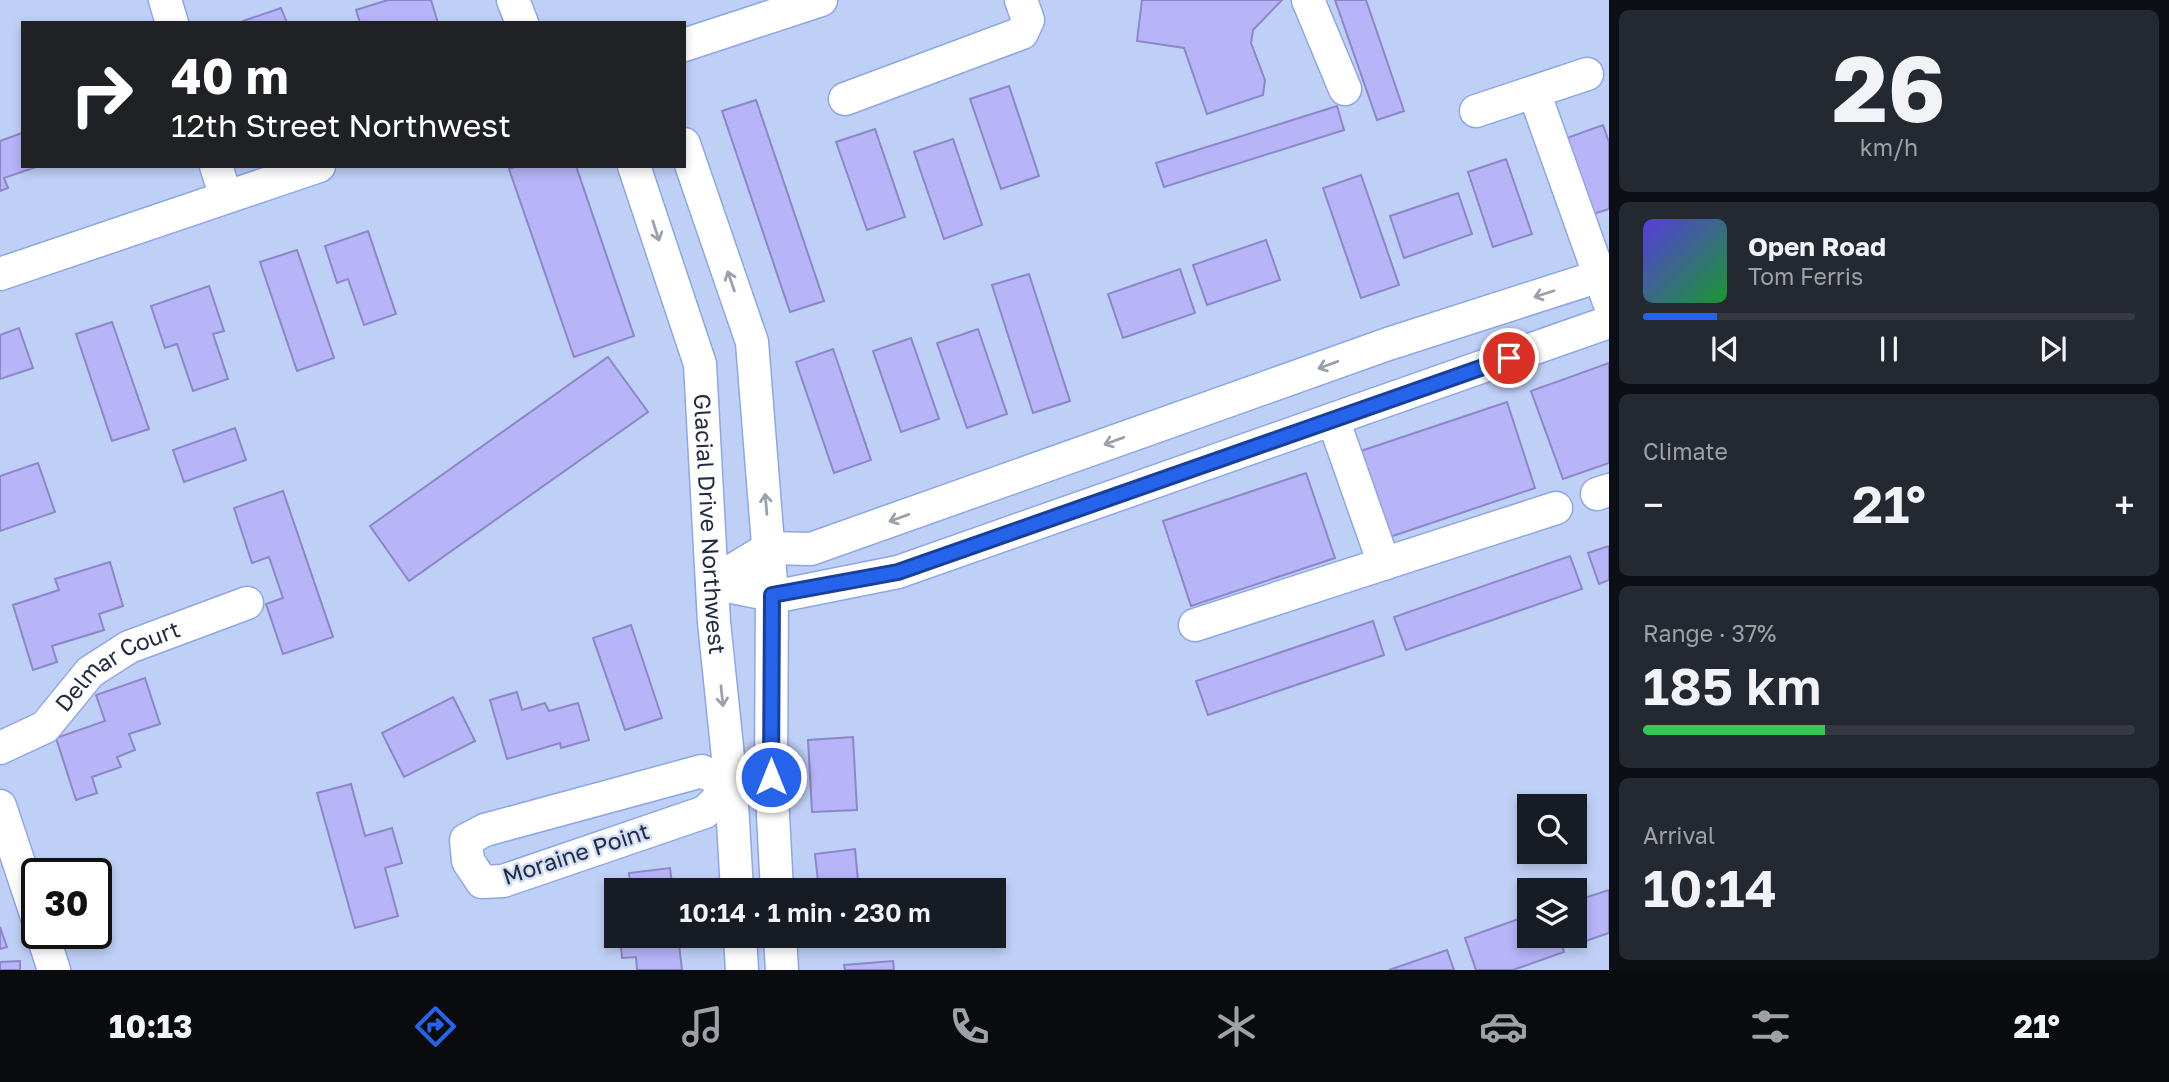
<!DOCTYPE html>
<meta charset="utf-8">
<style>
:root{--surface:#171b24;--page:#242831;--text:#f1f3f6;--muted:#9ea1a6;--line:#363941;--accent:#2563eb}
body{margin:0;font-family:"Golos Text",sans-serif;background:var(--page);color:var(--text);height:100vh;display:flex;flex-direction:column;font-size:26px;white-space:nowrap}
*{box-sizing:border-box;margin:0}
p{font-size:23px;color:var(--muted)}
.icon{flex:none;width:38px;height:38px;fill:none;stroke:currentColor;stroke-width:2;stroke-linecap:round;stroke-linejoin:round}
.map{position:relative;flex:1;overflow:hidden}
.side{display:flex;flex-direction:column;gap:10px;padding:10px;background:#0d0f14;width:560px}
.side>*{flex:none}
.guide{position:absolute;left:21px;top:21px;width:665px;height:147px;border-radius:0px;box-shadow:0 4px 10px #0003;background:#202124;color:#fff;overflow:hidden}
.controls{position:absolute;left:1517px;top:794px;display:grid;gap:14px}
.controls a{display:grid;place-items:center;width:70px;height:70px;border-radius:0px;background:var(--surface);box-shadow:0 4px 10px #0003;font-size:35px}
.speed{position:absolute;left:21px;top:858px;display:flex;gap:14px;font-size:35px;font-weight:700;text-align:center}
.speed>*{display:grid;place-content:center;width:91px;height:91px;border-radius:50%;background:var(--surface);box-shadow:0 4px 10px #0003;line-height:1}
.speed .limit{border:4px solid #111;border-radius:10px;background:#fff;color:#111}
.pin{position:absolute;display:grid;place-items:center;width:60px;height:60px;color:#fff;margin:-30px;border:4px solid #fff;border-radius:50%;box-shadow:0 2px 7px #0007}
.me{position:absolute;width:77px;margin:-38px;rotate:0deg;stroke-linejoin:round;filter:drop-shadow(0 0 5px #0008)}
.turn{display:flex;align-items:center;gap:24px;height:147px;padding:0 35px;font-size:32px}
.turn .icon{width:91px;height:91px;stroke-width:2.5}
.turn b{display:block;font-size:49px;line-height:60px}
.big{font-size:52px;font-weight:600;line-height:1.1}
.side .card{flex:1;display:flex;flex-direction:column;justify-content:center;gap:10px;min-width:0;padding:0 24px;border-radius:10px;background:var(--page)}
.side .dial{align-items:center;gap:0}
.dial b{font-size:91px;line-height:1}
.song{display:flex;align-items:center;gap:21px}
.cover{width:84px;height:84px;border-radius:10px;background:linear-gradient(135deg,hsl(250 70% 55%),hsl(130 70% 35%))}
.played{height:7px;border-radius:4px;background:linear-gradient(90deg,var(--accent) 15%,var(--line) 15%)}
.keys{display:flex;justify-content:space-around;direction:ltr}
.heat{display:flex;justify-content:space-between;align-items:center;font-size:38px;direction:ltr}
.charge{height:10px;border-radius:5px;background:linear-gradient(90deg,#34c759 37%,var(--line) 0)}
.trip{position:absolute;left:604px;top:878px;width:402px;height:70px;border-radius:0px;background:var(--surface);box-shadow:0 4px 10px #0003;font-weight:600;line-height:70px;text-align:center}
.menu{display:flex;height:112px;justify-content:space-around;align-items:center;background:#090b0e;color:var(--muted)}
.menu .icon{width:49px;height:49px}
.menu .active{color:var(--accent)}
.menu b{font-size:32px;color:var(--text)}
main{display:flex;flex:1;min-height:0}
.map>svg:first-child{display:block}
.building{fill:#b7b4f8;stroke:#8b87c8;stroke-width:2}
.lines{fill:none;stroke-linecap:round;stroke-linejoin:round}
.minor-casing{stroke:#8da7e6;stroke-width:35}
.minor{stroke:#fff;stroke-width:32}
.oneway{stroke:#9ba0ab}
.route-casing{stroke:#184099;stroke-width:18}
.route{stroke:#2563eb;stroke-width:12}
.labels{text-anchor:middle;stroke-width:5;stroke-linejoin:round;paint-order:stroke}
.street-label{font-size:23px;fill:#212b44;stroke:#d1ddf7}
</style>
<main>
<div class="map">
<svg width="1609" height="970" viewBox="0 0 1609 970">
<rect width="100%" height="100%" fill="#bfd0f7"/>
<!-- building -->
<path class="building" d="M388,0h43l7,23h-78l-4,-13z
M1142,0h140l-29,30 -2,13 14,37 -2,15 -56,19 -23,-66 -47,-7z
M1335,0h31l38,111 -27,9z
M281,8l6,15h-44v-2z
M1009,86l30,90 -38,13 -31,-90z
M756,100l68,201 -34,11 -68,-201z
M1337,106l7,24 -180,57 -8,-24z
M1603,125l6,17v67l-19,6 -26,-76z
M875,129l30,88 -38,13 -31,-88z
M22,133l1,33 10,2 -29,10 4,10 -8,3v-50z
M953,139l29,86 -38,14 -30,-87z
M1506,159l26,75 -39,13 -25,-75z
M516,166h60l58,170 -60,21 -65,-188z
M1361,175l38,110 -38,13 -38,-110z
M1458,193l14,41 -68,24 -14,-42z
M368,231l28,83 -32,11 -16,-46 -11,4 -12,-37z
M1266,240l14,40 -73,25 -14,-40z
M297,250l37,108 -37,13 -37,-109z
M1180,269l15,44 -72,25 -15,-44z
M1029,274l41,127 -37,12 -41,-128z
M209,286l15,45 -11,3 15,45 -35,12 -16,-47 -12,4 -14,-42z
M112,322l37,107 -37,12 -36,-107z
M19,328l14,40 -33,11v-44z
M978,329l29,85 -40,14 -30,-85z
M911,338l28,81 -38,13 -28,-81z
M833,349l38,111 -37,13 -38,-111z
M608,357l40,55 -239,169 -39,-55z
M1609,363v100l-46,16 -32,-88z
M1507,402l28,86 -145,49 -29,-86z
M235,428l11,32 -62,22 -11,-32z
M38,463l17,49 -55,19v-55z
M1306,473l29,85 -144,48 -28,-85z
M283,491l50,146 -50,17 -17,-50 17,-6 -14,-41 -17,6 -18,-55z
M1609,546v34l-10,4 -11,-31z
M1570,556l12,33 -176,61 -12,-33z
M110,562l13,44 -24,8 5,16 -52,16 5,16 -24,8 -20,-65 46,-15 -4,-11z
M1373,621l11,34 -176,60 -12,-34z
M631,625l31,93 -37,12 -32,-92z
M145,678l15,46 -31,10 6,16 -18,7 4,10 -29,10 5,16 -21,7 -20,-62 49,-17 -9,-26z
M517,692l5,18 23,-7 4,8 29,-8 11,37 -28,8 -1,-5 -53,16 -17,-59z
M453,697l22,44 -71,36 -22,-44z
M853,737l4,73 -45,2 -4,-72z
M351,784l14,52 27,-8 10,35 -17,5 13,48 -43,12 -38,-135z
M855,849l4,42h-40l-4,-37z
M670,868l3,23h-42l-2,-18z
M1609,890v43l-32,11 -3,-8 1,-35z
M1530,915v21h29l5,16 -51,18h-37l-11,-32z
M0,927l7,20 -7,2z
M620,936h58l4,34h-45l-1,-13 -14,1z
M824,936h65v3l-64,8z
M1447,950l7,20h-65z
M20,961v9h-20v-8z
M893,961l1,9h-49l-1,-5z"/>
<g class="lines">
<defs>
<g id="minor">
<path d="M165,0l7,23"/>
<path d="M513,0l9,23"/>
<path d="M1308,0l37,89"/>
<path d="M684,45l137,-45"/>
<path d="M1534,92l75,210"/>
<path d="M845,99l177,-66 6,-13 -7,-20"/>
<path d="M1476,111l111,-37"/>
<path d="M684,144l68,198 20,253 -1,182 6,114"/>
<path d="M216,166l10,31"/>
<path id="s1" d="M634,166l66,198 14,258 17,164 6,105"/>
<path d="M0,274l319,-108"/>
<path d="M1333,419l51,145"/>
<path d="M1597,494l12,-4"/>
<path d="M712,583l57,-35 42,1 577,-205 221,-71"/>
<path d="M712,583l60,12h11l115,-23 711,-250"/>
<path d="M1195,625l361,-117"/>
<path id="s2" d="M0,748l45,-21 45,-55 39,-25 118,-44"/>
<path d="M702,771l29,15 -26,26 -202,69 -21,1 -14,-21 -2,-21 19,-10z"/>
<path d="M0,806l37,111"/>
<path d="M42,933l12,37"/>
<path d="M740,936l2,34"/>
<path d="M780,936l2,34"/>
</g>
</defs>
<!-- minor casing -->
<use href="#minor" class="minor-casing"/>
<!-- minor -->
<use href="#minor" class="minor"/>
</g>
<!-- one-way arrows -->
<defs><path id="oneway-shaft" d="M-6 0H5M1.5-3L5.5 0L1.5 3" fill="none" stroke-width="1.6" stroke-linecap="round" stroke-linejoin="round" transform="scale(1.75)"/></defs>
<g class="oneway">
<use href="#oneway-shaft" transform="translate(656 231) rotate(72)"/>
<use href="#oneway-shaft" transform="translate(731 281) rotate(-109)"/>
<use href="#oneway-shaft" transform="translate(1544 294) rotate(162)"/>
<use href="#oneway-shaft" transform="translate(1328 365) rotate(160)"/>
<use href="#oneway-shaft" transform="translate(1114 441) rotate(160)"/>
<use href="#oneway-shaft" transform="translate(766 504) rotate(-95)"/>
<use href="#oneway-shaft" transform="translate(899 518) rotate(160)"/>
<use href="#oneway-shaft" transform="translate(722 696) rotate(84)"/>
</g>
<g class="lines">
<defs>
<path id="route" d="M771,777l1,-182 126,-23 611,-214"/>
</defs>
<!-- route casing -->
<use href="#route" class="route-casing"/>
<!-- route -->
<use href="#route" class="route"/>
</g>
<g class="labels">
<!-- street labels -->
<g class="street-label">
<text dy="8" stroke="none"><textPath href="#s1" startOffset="369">Glacial Drive Northwest</textPath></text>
<text dy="8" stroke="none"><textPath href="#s2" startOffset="147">Delmar Court</textPath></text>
<text transform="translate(576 854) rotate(-18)" y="8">Moraine Point</text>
</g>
</g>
</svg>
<div class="controls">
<a><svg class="icon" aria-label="search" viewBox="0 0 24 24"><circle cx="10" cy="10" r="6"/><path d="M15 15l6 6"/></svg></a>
<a><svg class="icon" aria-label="layers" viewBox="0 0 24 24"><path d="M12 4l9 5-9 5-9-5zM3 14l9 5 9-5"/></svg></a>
</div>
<div class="speed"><div class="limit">30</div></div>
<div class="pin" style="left:1509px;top:358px;background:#d93025"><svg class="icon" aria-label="arrive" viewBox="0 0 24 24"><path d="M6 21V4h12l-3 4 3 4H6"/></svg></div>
<svg class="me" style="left:771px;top:777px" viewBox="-20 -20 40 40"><circle r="17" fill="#2563eb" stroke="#fff" stroke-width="3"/><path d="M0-11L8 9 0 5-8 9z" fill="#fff"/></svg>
<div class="trip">10:14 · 1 min · 230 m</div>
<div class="guide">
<div class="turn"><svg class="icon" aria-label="right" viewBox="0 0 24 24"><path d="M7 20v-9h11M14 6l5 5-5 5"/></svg><div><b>40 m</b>12th Street Northwest</div></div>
</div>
</div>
<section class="side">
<div class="card dial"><b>26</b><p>km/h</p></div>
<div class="card">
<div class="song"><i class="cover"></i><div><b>Open Road</b><p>Tom Ferris</p></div></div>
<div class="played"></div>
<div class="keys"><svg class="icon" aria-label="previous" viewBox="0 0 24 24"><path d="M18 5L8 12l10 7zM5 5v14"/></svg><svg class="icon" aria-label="pause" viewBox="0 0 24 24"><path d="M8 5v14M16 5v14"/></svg><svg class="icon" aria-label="next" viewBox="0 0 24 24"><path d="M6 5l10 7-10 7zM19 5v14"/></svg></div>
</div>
<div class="card"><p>Climate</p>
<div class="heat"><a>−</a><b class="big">21°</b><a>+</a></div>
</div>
<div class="card"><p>Range · 37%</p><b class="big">185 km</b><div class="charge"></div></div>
<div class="card"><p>Arrival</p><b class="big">10:14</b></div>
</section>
</main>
<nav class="menu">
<b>10:13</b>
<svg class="icon active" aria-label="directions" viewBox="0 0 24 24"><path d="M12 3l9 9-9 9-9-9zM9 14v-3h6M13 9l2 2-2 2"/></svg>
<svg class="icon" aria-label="music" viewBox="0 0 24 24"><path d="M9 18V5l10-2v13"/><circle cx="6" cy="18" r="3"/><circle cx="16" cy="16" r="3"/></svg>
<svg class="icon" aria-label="phone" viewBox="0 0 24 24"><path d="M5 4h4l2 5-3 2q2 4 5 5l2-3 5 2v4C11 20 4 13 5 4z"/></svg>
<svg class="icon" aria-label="climate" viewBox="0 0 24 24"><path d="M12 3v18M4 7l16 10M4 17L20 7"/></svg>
<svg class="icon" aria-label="car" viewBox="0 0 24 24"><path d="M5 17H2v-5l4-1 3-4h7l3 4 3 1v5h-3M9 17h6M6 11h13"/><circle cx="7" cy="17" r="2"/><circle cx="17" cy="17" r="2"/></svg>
<svg class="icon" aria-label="filters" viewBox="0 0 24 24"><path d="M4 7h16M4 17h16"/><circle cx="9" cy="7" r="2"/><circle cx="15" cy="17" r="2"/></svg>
<b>21°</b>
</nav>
